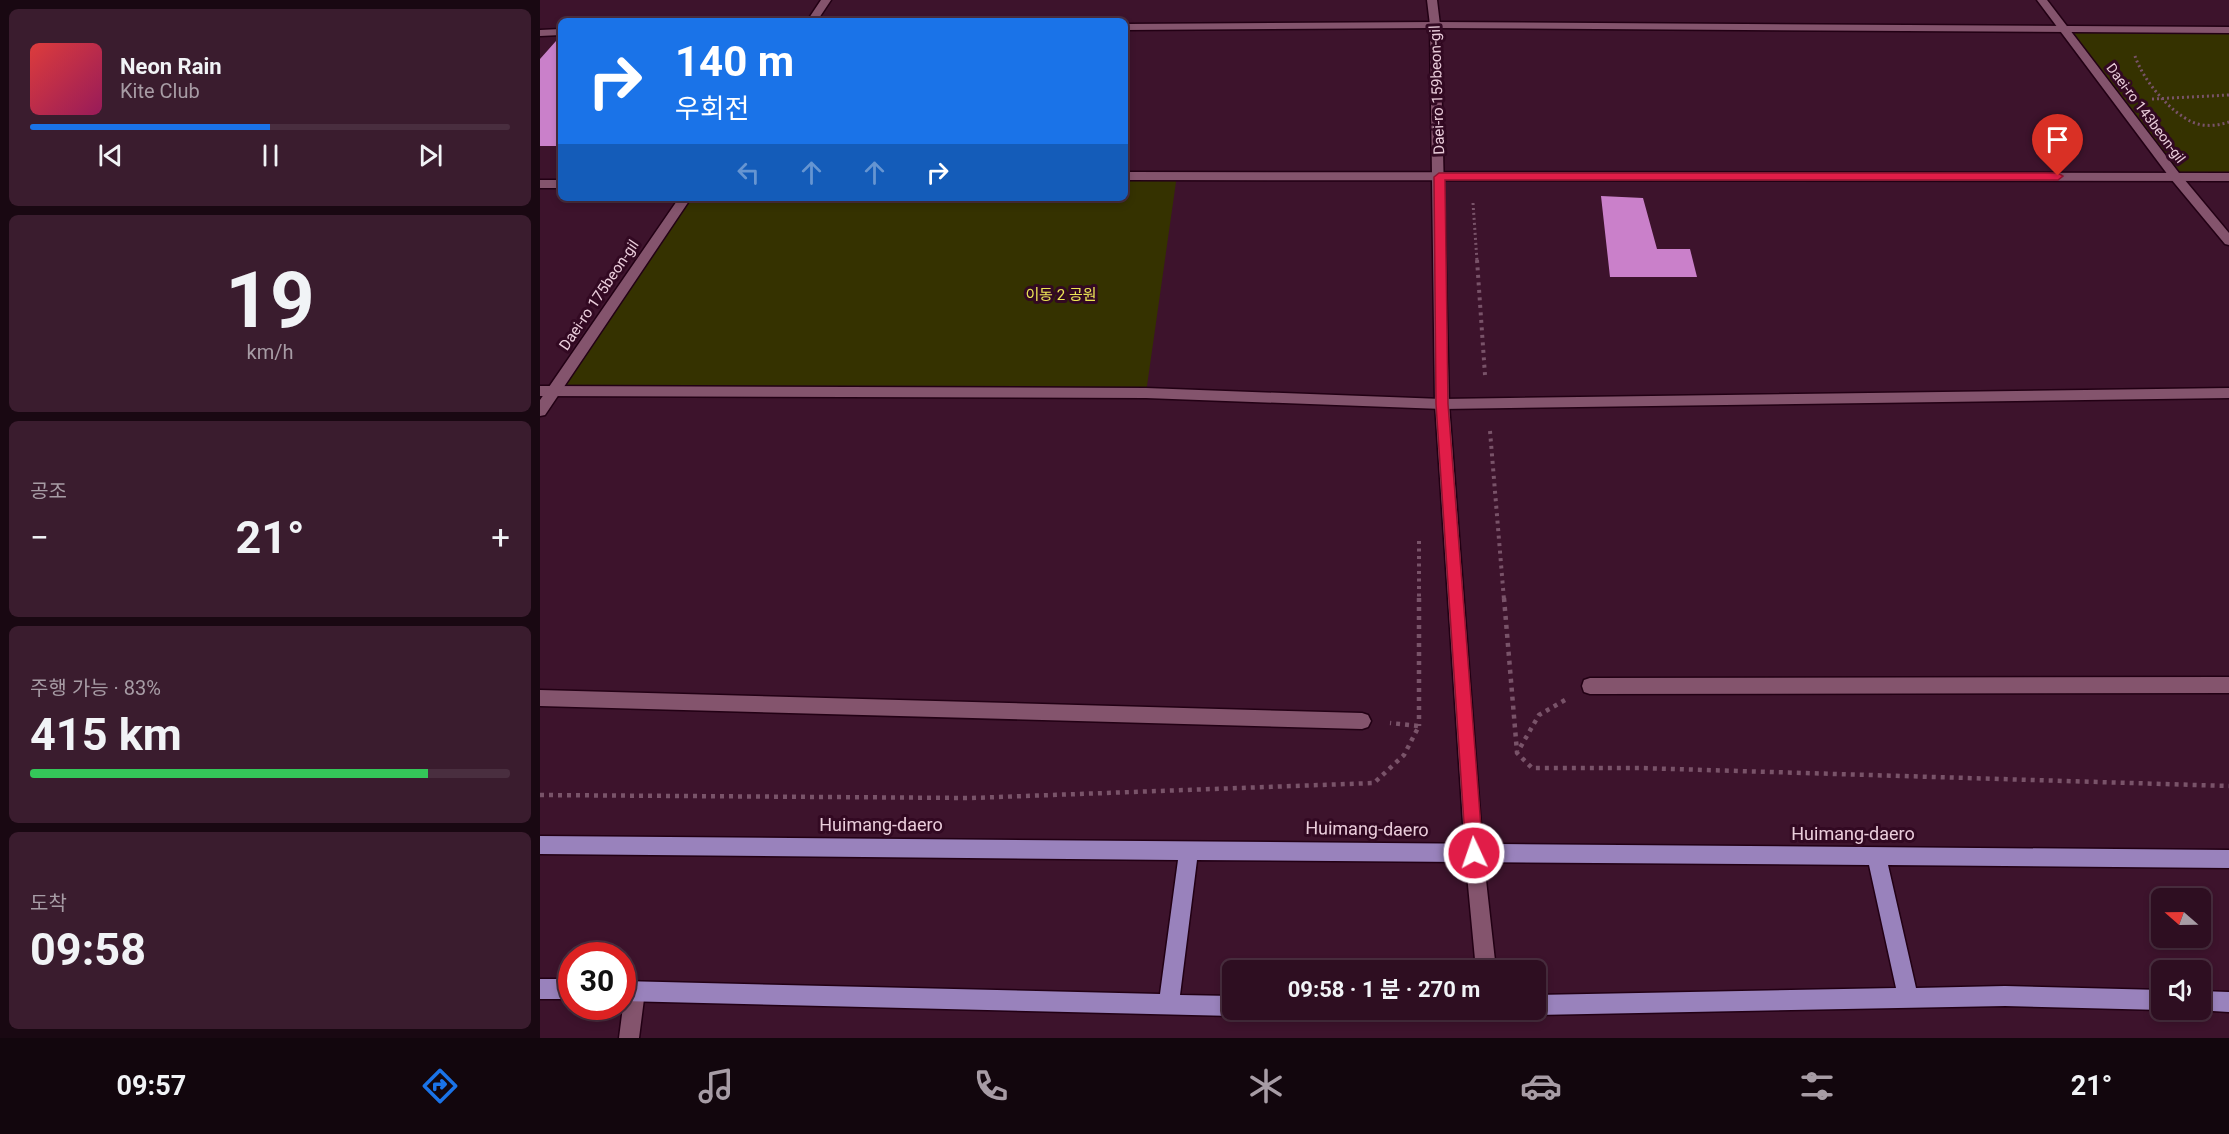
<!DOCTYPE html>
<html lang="ko">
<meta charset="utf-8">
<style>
:root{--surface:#2e0e21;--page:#3a1c2e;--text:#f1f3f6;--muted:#a79ca5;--line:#492e3f;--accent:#1a73e8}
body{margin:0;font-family:Roboto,"Noto Sans KR",sans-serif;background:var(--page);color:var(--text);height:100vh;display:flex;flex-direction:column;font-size:22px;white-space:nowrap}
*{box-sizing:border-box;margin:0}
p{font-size:20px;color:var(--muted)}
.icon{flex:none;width:33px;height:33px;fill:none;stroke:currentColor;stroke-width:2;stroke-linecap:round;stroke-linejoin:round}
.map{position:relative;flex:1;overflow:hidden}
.drawer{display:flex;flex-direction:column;gap:9px;padding:9px;background:#190812;width:540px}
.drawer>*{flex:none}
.top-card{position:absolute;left:18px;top:18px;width:570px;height:183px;border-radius:9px;box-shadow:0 3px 9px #0003,0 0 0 2px var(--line);background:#1a73e8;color:#fff;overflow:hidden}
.needle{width:39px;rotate:290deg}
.buttons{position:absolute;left:1611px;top:888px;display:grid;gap:12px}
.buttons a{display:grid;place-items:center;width:60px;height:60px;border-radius:9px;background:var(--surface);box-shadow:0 3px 9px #0003,0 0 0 2px var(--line);font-size:30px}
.speed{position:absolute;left:18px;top:942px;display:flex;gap:12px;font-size:30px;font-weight:700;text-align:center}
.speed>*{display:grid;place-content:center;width:78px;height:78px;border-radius:50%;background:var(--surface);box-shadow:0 3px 9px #0003,0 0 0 2px var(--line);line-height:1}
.speed .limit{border:9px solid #d22;background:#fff;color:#111}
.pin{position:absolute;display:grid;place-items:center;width:51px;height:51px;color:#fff;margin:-62px -26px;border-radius:50% 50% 50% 0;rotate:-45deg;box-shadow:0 0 6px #0007}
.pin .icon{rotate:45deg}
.me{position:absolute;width:66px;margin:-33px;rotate:357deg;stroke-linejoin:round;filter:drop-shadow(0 0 4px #0008)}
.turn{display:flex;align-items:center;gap:21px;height:126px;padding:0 18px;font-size:27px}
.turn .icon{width:78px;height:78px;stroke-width:2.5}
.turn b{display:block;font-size:42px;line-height:51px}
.lanes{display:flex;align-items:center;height:57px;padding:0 18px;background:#0003;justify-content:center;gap:30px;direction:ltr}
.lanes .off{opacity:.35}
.big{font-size:45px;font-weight:700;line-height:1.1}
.drawer .card{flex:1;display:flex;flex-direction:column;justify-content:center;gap:9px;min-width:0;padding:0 21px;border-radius:9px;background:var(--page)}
.drawer .dial{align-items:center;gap:0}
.dial b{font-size:78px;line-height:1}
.song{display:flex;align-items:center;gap:18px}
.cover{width:72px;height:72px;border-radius:9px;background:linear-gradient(135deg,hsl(0 70% 55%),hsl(330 70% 35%))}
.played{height:6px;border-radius:3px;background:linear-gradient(90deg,var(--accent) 50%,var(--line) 50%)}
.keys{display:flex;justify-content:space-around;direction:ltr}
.heat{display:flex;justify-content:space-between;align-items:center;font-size:33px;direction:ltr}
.charge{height:9px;border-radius:4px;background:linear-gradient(90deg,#34c759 83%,var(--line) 0)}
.trip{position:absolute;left:682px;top:960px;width:324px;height:60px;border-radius:9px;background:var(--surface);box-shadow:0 3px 9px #0003,0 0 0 2px var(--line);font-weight:700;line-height:60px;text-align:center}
.dock{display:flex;height:96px;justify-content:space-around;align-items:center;background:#12060d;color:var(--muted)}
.dock .icon{width:42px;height:42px}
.dock .on{color:var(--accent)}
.dock b{font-size:27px;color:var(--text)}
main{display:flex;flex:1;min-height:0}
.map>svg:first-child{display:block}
.green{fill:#353200}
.building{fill:#ca80ca}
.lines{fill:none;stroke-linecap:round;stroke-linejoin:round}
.service-casing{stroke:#220014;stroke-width:3}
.minor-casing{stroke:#220014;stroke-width:3}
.primary-casing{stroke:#220014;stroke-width:3}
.path-far2{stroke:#795369;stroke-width:3;stroke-dasharray:2 3;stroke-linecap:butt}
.path-far1{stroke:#795369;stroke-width:4;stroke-dasharray:3 4.5;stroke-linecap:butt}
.path{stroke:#795369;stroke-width:4.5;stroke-dasharray:4 5;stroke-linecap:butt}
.service{fill:#84546d;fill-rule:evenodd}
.minor{fill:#84546d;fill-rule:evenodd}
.primary{fill:#9982bc;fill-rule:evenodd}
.route{fill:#e11d48;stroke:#92132f;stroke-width:1.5}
.labels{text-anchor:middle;stroke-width:6;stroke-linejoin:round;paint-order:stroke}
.far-street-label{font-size:14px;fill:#eacddb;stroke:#320922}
.street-label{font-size:15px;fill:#eacddb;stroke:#320922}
.park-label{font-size:15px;fill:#ece656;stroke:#320922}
.near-street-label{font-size:18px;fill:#eacddb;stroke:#320922}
</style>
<main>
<section class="drawer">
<div class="card">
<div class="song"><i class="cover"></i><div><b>Neon Rain</b><p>Kite Club</p></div></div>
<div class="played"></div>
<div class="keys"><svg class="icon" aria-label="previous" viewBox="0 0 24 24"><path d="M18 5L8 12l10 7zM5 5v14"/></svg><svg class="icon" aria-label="pause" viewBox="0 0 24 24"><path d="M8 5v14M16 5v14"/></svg><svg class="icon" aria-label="next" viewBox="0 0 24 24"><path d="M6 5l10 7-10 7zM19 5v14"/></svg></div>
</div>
<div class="card dial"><b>19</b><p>km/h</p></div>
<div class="card"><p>공조</p>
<div class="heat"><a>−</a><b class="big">21°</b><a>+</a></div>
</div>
<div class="card"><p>주행 가능 · 83%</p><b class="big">415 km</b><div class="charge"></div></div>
<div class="card"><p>도착</p><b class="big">09:58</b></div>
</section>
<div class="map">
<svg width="1689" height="1038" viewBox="0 0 1689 1038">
<rect width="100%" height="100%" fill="#3d132c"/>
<!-- green -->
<path class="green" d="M1523,28l166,2v147l-54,-1z
M637,175l-31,218 -592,-2 131,-193h440v-22z"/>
<!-- building -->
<path class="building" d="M16,41h5v105h-21v-87z
M1061,196l42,2 14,51h33l7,28h-87z"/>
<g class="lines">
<defs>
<path id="service" d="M895,22l794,5v6l-794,-5 -310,2v-6z
M21,29v6l-21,1v-6z
M585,172l1104,1v8l-1104,-1z
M0,180h21v8h-21z
M0,386l606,2 296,11 787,-11v10l-787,11 -296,-11 -606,-2z
M1689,677v16l-639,1 -6,-2 -2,-6 2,-6 6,-2z
M0,690l822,23 6,2 3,6 -3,6 -6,2 -822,-23z
M95,981l7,3 3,7 -6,47h-20l6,-47 3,-7z"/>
<path id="minor" d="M281,0h10l-14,21h-10z
M887,0h10l3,25 9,379 34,449 13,117h-20l-11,-117 -30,-449 -5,-379z
M1497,0h10l132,173 50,60v12l-4,-1 -54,-65z
M139,198h12l-146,217 -5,1v-16z"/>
<path id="primary" d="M0,836l1689,14v18l-341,-3 28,123 89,-2 157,4v20l-157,-4 -469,9 -8,-5h8v-15l360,-7 -27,-123 -672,-5 -17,135 53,1v14h9l-2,3 -7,3 -611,-15v-20l538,13 18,-134 -638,-6z
M0,979h32v20h-32z
M1660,991l29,1v20l-33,-2h4z"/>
</defs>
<!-- service casing -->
<use href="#service" class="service-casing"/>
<!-- minor casing -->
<use href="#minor" class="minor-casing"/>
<!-- primary casing -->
<use href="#primary" class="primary-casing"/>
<!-- path-far2 -->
<path class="path-far2" d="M1595,56c8,24 34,55 57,66 12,5 25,4 37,0
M1612,99l77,-4
M933,203l4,58"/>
<!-- path-far1 -->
<path class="path-far1" d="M937,260l8,115
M950,431l14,169
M879,541v59"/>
<!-- path -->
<path class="path" d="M879,598v128
M964,598l13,154
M1025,700l-26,15 -22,38 15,15h108l589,18
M0,795l431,3 403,-15 30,-28 15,-29 -29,-3"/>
<!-- service -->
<use href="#service" class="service"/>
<!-- minor -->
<use href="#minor" class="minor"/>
<!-- primary -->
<use href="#primary" class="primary"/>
</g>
<!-- route -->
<path class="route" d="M899,173h619l5,3 -5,4h-613l3,224 35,449 -3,6 -6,2 -6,-2 -2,-6 -30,-449 -2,-227z"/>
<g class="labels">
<!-- far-street labels -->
<g class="far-street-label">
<text transform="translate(1606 113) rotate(53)" y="5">Daei-ro 143beon-gil</text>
</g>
<!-- street labels -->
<g class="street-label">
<text transform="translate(897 90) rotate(-92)" y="5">Daei-ro 159beon-gil</text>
<text transform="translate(59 295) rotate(-56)" y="5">Daei-ro 175beon-gil</text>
</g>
<!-- park labels -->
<g class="park-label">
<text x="521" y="300">이동 2 공원</text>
</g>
<!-- near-street labels -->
<g class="near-street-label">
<text x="341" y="831">Huimang-daero</text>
<text transform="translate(827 829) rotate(1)" y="6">Huimang-daero</text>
<text x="1313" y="840">Huimang-daero</text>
</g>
</g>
</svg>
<div class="buttons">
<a><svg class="needle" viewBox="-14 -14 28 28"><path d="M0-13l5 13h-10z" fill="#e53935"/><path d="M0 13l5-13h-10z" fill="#a79ca5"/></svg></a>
<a><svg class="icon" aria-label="sound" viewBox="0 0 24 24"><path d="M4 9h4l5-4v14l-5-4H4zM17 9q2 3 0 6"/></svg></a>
</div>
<div class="speed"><div class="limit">30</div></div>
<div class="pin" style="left:1518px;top:176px;background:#d93025"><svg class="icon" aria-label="arrive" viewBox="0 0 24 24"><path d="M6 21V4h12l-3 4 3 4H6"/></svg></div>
<svg class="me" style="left:934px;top:853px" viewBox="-20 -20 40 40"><circle r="17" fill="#e11d48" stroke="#fff" stroke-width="3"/><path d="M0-11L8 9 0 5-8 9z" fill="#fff"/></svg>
<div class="trip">09:58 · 1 분 · 270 m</div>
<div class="top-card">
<div class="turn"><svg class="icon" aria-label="right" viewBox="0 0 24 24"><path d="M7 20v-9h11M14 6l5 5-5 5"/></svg><div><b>140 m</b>우회전</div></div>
<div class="lanes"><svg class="icon off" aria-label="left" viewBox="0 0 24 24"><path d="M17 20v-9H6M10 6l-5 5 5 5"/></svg><svg class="icon off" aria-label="ahead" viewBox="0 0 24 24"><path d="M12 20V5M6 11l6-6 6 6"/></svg><svg class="icon off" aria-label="ahead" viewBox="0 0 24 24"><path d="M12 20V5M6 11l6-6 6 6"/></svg><svg class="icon" aria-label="right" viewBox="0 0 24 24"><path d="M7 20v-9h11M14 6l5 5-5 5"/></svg></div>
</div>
</div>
</main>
<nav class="dock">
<b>09:57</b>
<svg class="icon on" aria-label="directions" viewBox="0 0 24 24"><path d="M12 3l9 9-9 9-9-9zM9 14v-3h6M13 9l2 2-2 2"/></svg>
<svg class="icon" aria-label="music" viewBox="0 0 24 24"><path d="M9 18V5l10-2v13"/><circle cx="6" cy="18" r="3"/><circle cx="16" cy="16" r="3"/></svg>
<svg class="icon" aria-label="phone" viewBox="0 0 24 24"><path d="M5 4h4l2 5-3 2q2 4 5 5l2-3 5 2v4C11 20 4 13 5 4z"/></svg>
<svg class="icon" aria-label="climate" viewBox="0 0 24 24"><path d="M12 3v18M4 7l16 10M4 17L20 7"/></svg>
<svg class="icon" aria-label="car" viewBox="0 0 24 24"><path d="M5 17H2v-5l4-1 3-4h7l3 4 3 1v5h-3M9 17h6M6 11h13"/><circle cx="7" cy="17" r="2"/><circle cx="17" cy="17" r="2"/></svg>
<svg class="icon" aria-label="filters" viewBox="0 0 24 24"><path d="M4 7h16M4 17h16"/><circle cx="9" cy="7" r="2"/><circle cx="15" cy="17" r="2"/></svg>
<b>21°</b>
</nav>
